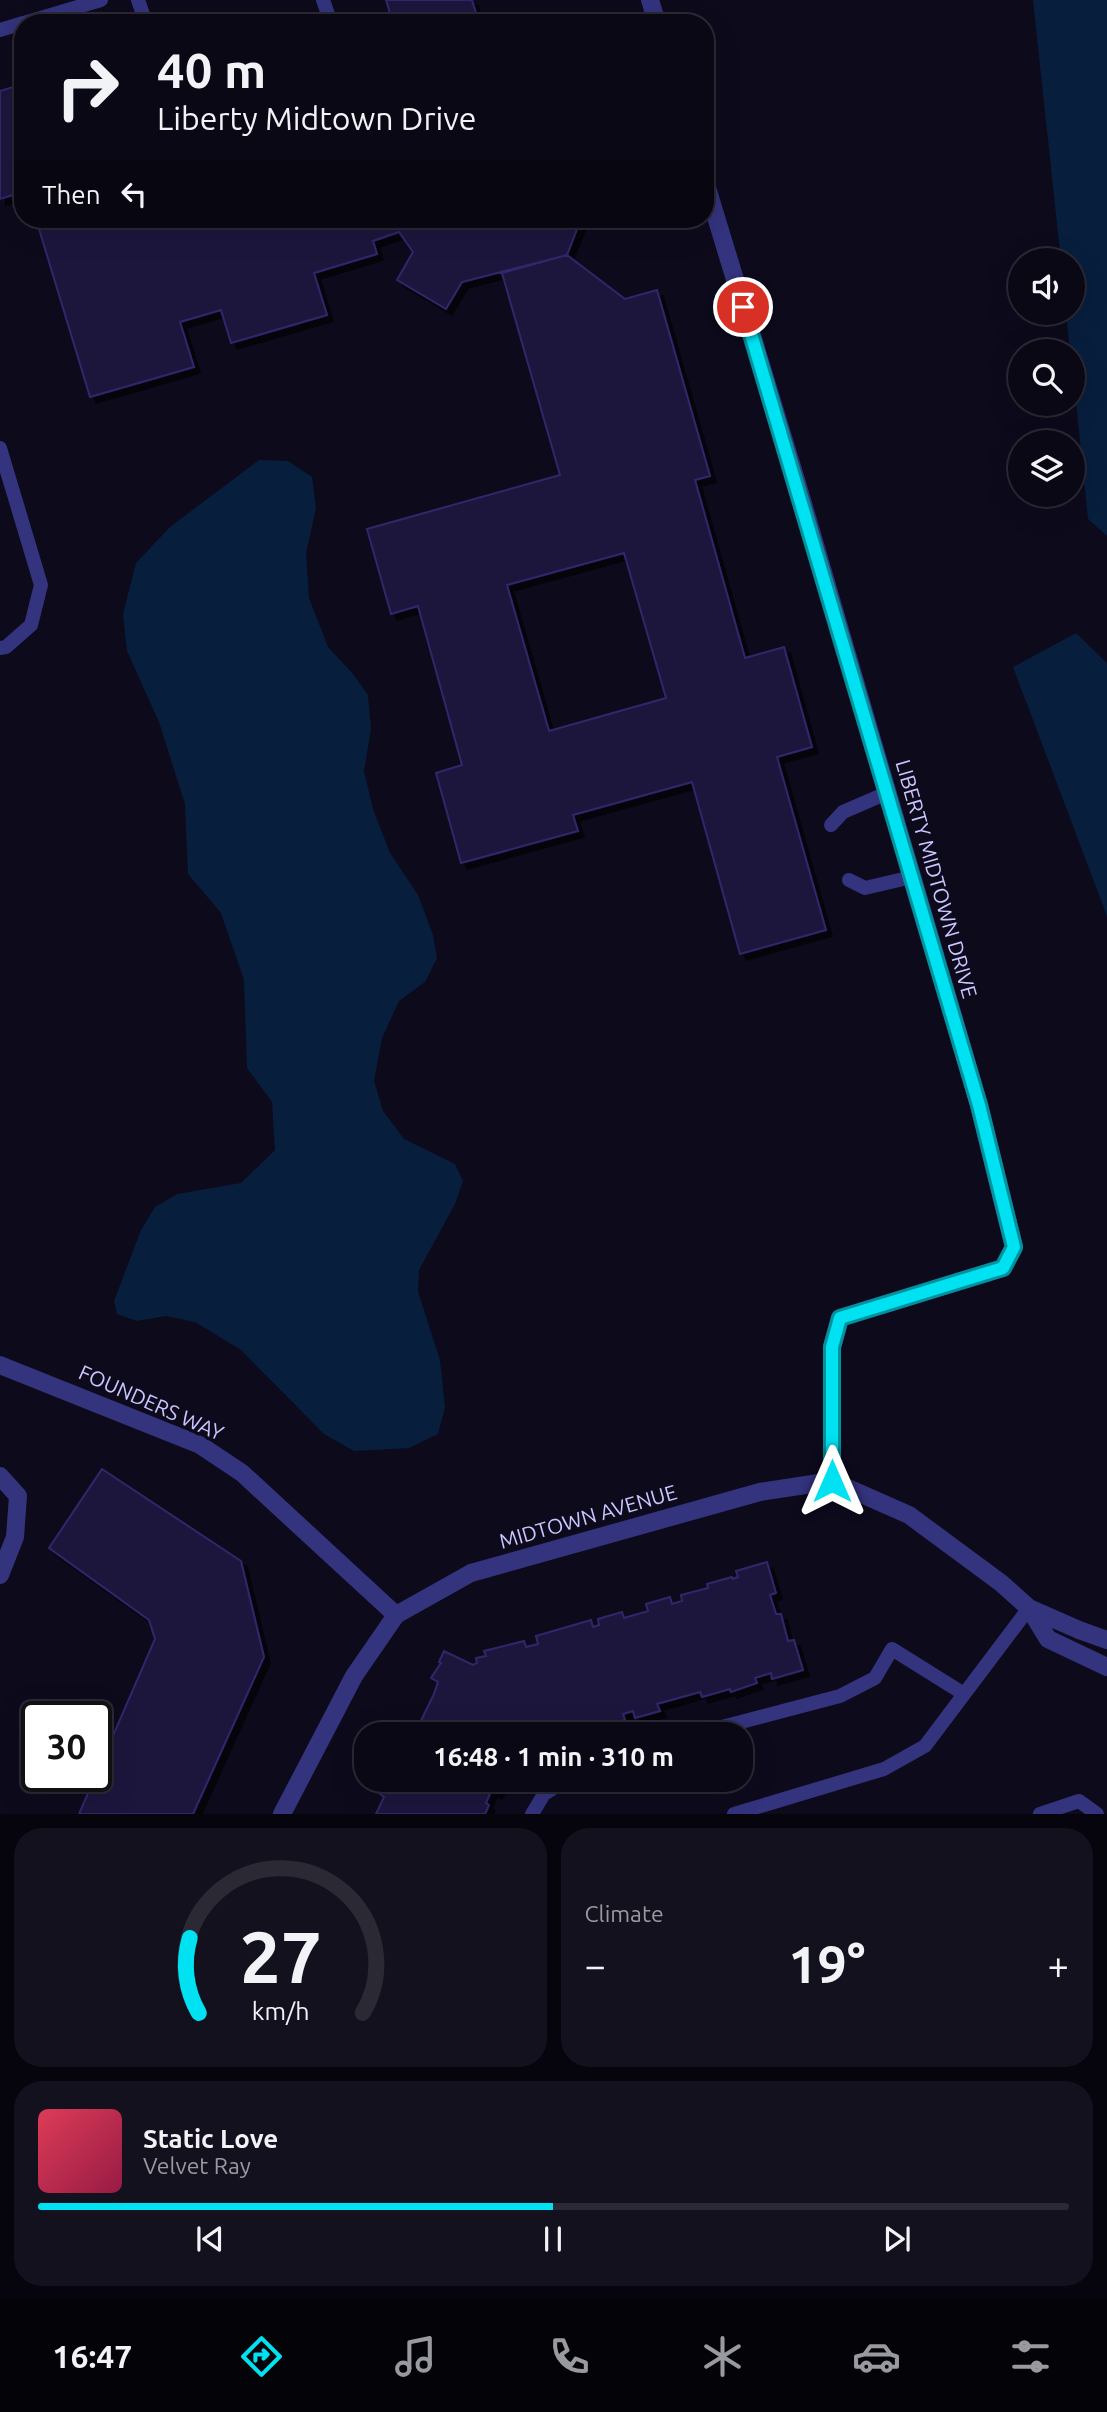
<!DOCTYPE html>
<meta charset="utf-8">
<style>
:root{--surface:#0a0815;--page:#13111e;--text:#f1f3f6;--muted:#999aa0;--line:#2a2934;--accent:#00e1f1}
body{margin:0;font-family:Ubuntu,sans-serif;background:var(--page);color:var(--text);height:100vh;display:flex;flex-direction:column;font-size:26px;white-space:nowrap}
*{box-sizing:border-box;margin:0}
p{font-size:23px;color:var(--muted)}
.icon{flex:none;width:38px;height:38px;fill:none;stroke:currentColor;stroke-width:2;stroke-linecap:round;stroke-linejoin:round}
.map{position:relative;height:1814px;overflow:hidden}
.sheet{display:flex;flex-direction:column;gap:14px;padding:14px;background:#06040c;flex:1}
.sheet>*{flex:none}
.hud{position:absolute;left:14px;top:14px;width:700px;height:214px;border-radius:28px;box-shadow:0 7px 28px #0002,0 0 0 2px var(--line);background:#0a0815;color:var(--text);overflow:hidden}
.buttons{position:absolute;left:1008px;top:248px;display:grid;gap:14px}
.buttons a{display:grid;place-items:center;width:77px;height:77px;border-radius:50%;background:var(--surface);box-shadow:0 7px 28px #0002,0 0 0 2px var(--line);font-size:35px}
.speed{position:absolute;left:21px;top:1701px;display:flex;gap:14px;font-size:35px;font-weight:700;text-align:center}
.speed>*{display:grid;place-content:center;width:91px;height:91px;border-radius:50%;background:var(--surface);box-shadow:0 7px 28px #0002,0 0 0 2px var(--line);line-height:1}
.speed .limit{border:4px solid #111;border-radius:10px;background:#fff;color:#111}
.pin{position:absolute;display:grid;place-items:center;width:60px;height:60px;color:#fff;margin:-30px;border:4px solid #fff;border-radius:50%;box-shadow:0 2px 7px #0007}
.me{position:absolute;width:77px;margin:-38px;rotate:0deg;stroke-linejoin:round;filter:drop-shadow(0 0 5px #0008)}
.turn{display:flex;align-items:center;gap:24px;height:147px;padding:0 28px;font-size:32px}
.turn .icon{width:91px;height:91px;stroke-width:2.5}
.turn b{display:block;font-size:49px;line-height:60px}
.then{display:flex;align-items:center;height:66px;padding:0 28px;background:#0003;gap:14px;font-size:26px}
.big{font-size:52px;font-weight:700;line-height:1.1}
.sheet .widget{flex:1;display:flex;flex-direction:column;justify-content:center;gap:10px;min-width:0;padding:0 24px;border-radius:28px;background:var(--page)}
.sheet .dial{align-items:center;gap:0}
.dial svg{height:182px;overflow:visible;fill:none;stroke:var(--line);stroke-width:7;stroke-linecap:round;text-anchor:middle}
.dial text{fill:var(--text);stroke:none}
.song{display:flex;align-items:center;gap:21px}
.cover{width:84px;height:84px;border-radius:10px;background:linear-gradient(135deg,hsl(350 70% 55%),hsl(340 70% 35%))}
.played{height:7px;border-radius:4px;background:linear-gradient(90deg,var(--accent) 50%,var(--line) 50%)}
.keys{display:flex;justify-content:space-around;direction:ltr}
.heat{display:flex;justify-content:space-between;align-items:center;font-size:38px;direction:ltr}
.sheet .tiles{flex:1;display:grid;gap:14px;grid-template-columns:1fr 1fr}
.widget:last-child{grid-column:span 2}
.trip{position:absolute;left:354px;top:1722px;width:399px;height:70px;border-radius:28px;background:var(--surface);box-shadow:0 7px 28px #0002,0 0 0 2px var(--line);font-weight:700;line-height:70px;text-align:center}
.tabs{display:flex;height:112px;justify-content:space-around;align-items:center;background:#040308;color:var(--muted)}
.tabs .icon{width:49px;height:49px}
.tabs .current{color:var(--accent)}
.tabs b{font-size:32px;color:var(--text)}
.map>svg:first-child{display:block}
.water{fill:#081e3d}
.building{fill:#1d163e;stroke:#32276b;stroke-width:2;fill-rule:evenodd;filter:url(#shadow)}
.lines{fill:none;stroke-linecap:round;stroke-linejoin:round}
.service{stroke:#33337e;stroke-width:14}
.minor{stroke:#33337e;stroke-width:18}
.tertiary{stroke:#33337e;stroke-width:18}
.route-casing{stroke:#00929d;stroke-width:18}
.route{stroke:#00e1f1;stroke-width:12}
.labels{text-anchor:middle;stroke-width:7;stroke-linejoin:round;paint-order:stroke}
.street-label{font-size:21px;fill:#cac6ff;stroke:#0d0a1c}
</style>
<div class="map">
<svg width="1107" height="1814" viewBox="0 0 1107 1814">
<defs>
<filter id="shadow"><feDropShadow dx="6" dy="6" stdDeviation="0" flood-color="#0009"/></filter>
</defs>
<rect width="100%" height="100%" fill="#0d0a1c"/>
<!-- water -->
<path class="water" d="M1033,0h74v536l-19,-17 -15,-146v-21h-3l-4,-39h7v-52h-12z
M259,460l29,1 24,16 4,31 -10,45 3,45 19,49 25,27 15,21 3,34 -7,42 9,38 17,44 28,42 15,40 4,23 -12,24 -26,19 -17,37 -8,43 9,30 21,28 51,25 8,17 -8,23 -36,66 -1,22 22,68 5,47 -7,27 -29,14 -55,3 -30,-17 -83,-84 -46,-28 -29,-6 -29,5 -20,-7 -3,-13 27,-71 14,-23 22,-13 64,-11 34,-33 -3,-48 -25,-34 -3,-88 -23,-67 -33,-39 -3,-70 -26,-82 -32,-71 -4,-37 13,-51 34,-36z
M1076,633l31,30v253l-94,-249z"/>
<!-- building -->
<path class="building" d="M386,0h86l7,23h-86z
M544,15l15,8h-19z
M23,84v108l-23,7v-108z
M36,219h108l1,3 10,-3h426l-14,36 -105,27 -16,27 -49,-29 16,-28 -14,-20 -26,9 4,13 -63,19 13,42 -96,28 -10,-33 -41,12 14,45 -104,30z
M567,255l58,44 32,-9 53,186 -15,4 50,178 39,-11 28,100 -35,10 49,173 -86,24 -48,-172 -119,33 5,16 -117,32 -25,-90 26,-8 -44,-159 -27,8 -24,-85 193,-54 -58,-202zM624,553l42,145 -117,33 -42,-146z
M102,1469l139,92 23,96 -71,157h-114l76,-175 -6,-19 -100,-72z
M767,1562l9,31 -6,2 6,19h5l7,27 6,-1 9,30 -31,9 -1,-6 -16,5 2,5 -26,9 -1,-3 -28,8 -2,-5 -43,12 3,7 -25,7 -2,-7 -10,3 2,6 -35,10 -1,-6 -10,3 1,6 -3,1h-170l2,-6 7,3 18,-37 4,-12 -7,-4 10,-15 -2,-1 5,-11 29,14 4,-2 -1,-5 10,-2 -2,-5 40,-10 2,6 12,-3 -2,-8 55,-16 2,7 6,-2 -1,-6 24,-7 2,6 24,-7 -2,-7 24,-7 2,7 10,-3 -1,-6 27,-7 -1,-4 25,-7 1,2 5,-2 -2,-6z
M385,1780h118l-7,13 -5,-2 -5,12 3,2 -4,9h-109l8,-17 -5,-4z"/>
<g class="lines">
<!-- service -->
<path class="service" d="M138,0l8,23
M323,0l8,23
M24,23l77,-23
M0,30l23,-7
M0,448l41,137 -10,40 -25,22 -6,1
M831,825l12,-13 44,-19
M849,880l16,8 47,-11
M695,1734l145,-38 35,-18 17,-29 72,45
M532,1814l12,-20 22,-14
M734,1814l150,-45 41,-23 104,-138
M1040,1814l39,-13 18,13"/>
<!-- minor -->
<path class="minor" d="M650,0l7,23
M705,181l92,302 182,622 35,142 -11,21 -163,50 -8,29v134
M0,1365l200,80 42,28 154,142
M0,1476l18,20 -3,41 -15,38"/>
<!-- tertiary -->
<path class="tertiary" d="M1029,1608l19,31 59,28
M282,1814l72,-138 42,-61 75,-42 289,-81 72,-11 77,34 92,68 28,25 50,22 28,10"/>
</g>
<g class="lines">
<defs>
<path id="route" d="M743,307l236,798 35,142 -11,21 -163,50 -8,29v134"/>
</defs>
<!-- route casing -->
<use href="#route" class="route-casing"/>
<!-- route -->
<use href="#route" class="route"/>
</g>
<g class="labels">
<!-- street labels -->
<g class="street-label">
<text transform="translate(936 879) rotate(74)" y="7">LIBERTY MIDTOWN DRIVE</text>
<text transform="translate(151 1403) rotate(24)" y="7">FOUNDERS WAY</text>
<text transform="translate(588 1517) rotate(-16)" y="7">MIDTOWN AVENUE</text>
</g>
</g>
</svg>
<div class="buttons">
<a><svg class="icon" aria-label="sound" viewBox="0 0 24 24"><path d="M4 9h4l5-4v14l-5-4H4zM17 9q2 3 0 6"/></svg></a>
<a><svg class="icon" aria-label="search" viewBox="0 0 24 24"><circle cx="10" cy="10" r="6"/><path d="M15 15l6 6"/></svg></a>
<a><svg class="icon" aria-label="layers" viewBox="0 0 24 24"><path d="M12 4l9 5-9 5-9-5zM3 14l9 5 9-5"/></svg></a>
</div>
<div class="speed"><div class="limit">30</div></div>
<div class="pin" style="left:743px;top:307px;background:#d93025"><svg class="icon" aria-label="arrive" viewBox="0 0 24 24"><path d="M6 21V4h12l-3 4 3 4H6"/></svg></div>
<svg class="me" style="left:832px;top:1481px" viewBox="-20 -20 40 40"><path d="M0-17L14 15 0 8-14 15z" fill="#00e1f1" stroke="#fff" stroke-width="4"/></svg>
<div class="trip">16:48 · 1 min · 310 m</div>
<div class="hud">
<div class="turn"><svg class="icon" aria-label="right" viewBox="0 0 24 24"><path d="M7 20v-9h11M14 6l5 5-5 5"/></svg><div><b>40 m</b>Liberty Midtown Drive</div></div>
<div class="then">Then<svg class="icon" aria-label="left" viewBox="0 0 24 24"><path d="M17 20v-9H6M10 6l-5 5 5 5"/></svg></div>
</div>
</div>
<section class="sheet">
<div class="tiles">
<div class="widget dial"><svg viewBox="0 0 100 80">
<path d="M14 69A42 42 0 1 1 86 69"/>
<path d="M14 69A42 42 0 0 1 10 36" stroke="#00e1f1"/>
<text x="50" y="56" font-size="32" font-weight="700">27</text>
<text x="50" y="72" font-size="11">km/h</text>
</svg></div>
<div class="widget"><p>Climate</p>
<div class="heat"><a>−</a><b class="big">19°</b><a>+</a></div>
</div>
<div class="widget">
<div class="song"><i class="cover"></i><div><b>Static Love</b><p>Velvet Ray</p></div></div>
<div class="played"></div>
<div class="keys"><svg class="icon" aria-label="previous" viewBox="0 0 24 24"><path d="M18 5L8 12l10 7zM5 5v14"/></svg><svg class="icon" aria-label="pause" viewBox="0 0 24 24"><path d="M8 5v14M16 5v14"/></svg><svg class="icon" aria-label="next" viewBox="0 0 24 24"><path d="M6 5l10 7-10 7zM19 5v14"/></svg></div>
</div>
</div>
</section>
<nav class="tabs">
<b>16:47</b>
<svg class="icon current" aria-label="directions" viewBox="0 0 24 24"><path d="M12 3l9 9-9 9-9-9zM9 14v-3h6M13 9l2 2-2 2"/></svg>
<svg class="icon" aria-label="music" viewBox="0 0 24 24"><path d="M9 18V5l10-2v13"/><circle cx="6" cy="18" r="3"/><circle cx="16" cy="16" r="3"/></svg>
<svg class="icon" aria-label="phone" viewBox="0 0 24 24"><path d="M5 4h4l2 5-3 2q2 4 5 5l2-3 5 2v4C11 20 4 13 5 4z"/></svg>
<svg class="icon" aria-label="climate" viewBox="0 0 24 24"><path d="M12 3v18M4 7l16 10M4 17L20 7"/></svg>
<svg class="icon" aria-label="car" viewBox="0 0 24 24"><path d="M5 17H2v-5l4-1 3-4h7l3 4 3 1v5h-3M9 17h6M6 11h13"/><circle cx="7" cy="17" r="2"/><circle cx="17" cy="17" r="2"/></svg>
<svg class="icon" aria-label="filters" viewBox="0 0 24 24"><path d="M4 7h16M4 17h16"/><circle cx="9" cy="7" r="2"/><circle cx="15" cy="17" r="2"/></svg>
</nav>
